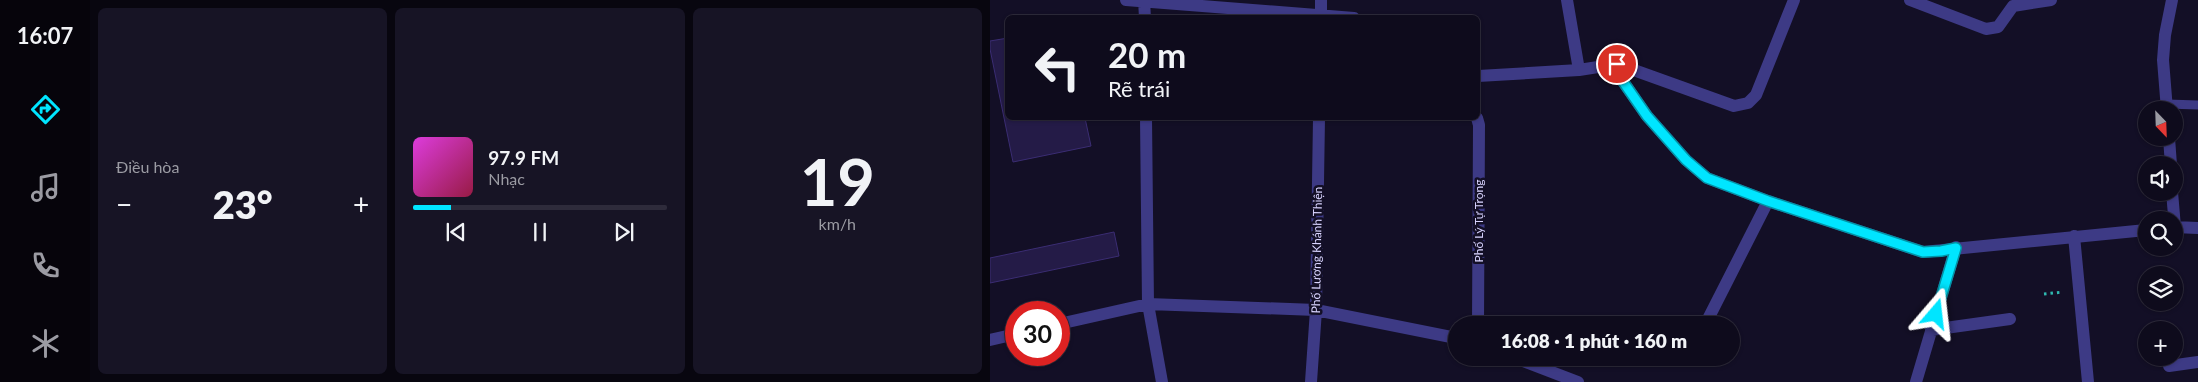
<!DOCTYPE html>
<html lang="vi">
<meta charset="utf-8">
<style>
:root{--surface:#0e0b1c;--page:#171425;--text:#f1f3f6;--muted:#9b9ba3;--line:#2e2b3b;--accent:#00e5ff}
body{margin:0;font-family:Lato,sans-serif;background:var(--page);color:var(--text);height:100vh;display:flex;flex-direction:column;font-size:19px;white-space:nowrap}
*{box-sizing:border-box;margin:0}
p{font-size:16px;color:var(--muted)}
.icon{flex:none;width:28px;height:28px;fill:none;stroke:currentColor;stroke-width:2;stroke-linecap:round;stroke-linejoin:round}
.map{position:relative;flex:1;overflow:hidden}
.panel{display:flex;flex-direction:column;gap:8px;padding:8px;background:#08060f;width:900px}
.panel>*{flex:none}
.top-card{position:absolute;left:15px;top:15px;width:475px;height:105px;border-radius:8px;box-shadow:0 1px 4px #0004,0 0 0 1px var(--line);background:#0e0b1c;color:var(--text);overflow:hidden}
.needle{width:32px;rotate:157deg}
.tools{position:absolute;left:1148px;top:101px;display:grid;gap:10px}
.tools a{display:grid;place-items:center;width:45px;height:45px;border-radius:50%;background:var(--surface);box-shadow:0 1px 4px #0004,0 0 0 1px var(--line);font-size:25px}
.speed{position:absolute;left:15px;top:301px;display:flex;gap:10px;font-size:25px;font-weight:700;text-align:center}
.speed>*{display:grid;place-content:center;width:65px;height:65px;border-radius:50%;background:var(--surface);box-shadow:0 1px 4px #0004,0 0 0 1px var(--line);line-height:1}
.speed .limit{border:8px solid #d22;background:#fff;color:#111}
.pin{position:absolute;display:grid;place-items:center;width:42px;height:42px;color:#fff;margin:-21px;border:2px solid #fff;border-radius:50%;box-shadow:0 1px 5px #0007}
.me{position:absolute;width:55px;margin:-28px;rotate:17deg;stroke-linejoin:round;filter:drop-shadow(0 0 4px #0008)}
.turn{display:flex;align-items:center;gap:18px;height:105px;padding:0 20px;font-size:22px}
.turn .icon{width:65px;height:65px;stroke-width:2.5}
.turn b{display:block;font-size:35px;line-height:42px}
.big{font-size:38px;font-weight:800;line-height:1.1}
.panel .widget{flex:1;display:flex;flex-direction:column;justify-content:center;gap:8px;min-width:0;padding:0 18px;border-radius:8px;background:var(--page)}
.panel .dial{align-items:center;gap:0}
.dial b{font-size:65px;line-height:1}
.song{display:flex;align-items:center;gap:15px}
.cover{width:60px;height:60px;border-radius:8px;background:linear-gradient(135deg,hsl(300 70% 55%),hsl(340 70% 35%))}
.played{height:5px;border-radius:2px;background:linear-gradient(90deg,var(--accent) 15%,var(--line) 15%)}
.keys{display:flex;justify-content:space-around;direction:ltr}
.heat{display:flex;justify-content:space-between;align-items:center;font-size:28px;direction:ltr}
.panel .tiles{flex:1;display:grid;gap:8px;grid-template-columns:repeat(3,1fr)}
.trip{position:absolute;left:458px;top:316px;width:292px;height:50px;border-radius:25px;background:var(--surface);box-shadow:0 1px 4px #0004,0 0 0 1px var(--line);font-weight:800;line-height:50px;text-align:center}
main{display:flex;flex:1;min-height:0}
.tabs{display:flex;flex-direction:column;width:90px;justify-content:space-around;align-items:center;background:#06040b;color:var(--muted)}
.tabs .icon{width:35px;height:35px}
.tabs .on{color:var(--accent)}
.tabs b{font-size:22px;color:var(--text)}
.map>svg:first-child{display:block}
.building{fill:#241b47;stroke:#3b2d73}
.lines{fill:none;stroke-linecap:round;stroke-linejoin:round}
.path{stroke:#2fb8b0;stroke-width:3;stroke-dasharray:2.5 4;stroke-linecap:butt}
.service{stroke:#3d3a85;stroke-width:9}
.minor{stroke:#3d3a85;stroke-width:12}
.route-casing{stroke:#0095a6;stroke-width:12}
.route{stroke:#00e5ff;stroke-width:9}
.labels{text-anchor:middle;stroke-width:5;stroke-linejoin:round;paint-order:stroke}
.street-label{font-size:12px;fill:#d9d4ff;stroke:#130f26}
</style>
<main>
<nav class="tabs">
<b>16:07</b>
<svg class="icon on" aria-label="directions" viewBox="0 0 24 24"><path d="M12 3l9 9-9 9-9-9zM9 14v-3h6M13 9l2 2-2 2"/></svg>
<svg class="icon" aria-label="music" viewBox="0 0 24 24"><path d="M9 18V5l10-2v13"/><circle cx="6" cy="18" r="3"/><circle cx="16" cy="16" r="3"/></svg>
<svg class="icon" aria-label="phone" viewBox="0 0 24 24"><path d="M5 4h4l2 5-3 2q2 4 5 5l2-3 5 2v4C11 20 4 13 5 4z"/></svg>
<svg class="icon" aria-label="climate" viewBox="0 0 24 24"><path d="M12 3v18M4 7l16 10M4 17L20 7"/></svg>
</nav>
<section class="panel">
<div class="tiles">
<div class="widget"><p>Điều hòa</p>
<div class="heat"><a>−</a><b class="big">23°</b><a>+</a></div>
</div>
<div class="widget">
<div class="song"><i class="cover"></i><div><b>97.9 FM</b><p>Nhạc</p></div></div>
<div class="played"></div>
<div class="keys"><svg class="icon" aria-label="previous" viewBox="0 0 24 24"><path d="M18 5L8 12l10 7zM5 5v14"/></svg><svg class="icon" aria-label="pause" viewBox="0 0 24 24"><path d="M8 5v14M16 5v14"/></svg><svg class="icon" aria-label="next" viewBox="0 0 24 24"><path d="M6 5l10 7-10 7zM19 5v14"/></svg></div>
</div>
<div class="widget dial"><b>19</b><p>km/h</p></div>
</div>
</section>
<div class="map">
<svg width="1208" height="382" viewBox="0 0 1208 382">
<rect width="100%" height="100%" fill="#130f26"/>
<!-- building -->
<path class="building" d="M18,38v80h77l6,28 -78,16 -23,-113v-8z
M124,232l5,24 -129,27v-25z"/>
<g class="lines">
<!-- path -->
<path class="path" d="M1054,294l19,-2"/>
<!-- service -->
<path class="service" d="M1177,104l31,1"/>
<!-- minor -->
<path class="minor" d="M136,0l228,18
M154,0l1,18
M331,0v18
M577,0l12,70
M920,0l76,29 12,-2 15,-21 38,-6
M627,64l5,16 25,36 39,44 21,18 61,23 155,51 223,-22
M488,76l101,-6 38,-6 117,42 14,-3 8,-8 38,-95
M1177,110l-4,-50 2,-25 7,-35
M156,118l2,186 14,78
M487,118l2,7 -1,200
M1179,138l2,27
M1182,192l3,35
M1184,227l24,1
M1084,236l14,146
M69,324l89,-20 168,6 140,28
M715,325l63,-124
M941,330l79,-11
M0,340l26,-6
M525,358l63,24
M1179,366l29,-4
M321,382l5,-72 3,-192
M926,382l40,-135"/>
</g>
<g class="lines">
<defs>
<path id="route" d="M627,64l5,16 25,36 39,44 21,18 61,23 155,51 18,-1 15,-3 -20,66"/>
</defs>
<!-- route casing -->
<use href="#route" class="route-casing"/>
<!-- route -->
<use href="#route" class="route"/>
</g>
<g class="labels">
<!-- street labels -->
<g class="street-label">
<text transform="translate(489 221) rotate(-90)" y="4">Phố Lý Tự Trọng</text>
<text transform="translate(327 250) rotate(-89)" y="4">Phố Lương Khánh Thiện</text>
</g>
</g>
</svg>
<div class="tools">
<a><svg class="needle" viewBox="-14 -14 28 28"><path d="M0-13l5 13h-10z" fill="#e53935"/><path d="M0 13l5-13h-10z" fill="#9b9ba3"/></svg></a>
<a><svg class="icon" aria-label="sound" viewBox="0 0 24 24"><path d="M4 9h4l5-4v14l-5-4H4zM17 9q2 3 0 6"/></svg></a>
<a><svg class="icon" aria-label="search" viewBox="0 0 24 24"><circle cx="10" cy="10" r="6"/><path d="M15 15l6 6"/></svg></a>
<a><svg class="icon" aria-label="layers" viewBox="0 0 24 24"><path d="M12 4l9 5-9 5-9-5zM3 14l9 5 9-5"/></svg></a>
<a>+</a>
</div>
<div class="speed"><div class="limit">30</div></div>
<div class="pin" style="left:627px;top:64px;background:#d93025"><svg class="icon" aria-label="arrive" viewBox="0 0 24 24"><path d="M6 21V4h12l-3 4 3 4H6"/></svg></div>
<svg class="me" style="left:946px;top:314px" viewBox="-20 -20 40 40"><path d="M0-17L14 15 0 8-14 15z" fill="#00e5ff" stroke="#fff" stroke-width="4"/></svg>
<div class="trip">16:08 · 1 phút · 160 m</div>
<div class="top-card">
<div class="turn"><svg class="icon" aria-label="left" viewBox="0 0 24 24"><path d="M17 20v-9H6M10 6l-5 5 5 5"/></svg><div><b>20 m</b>Rẽ trái</div></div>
</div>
</div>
</main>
